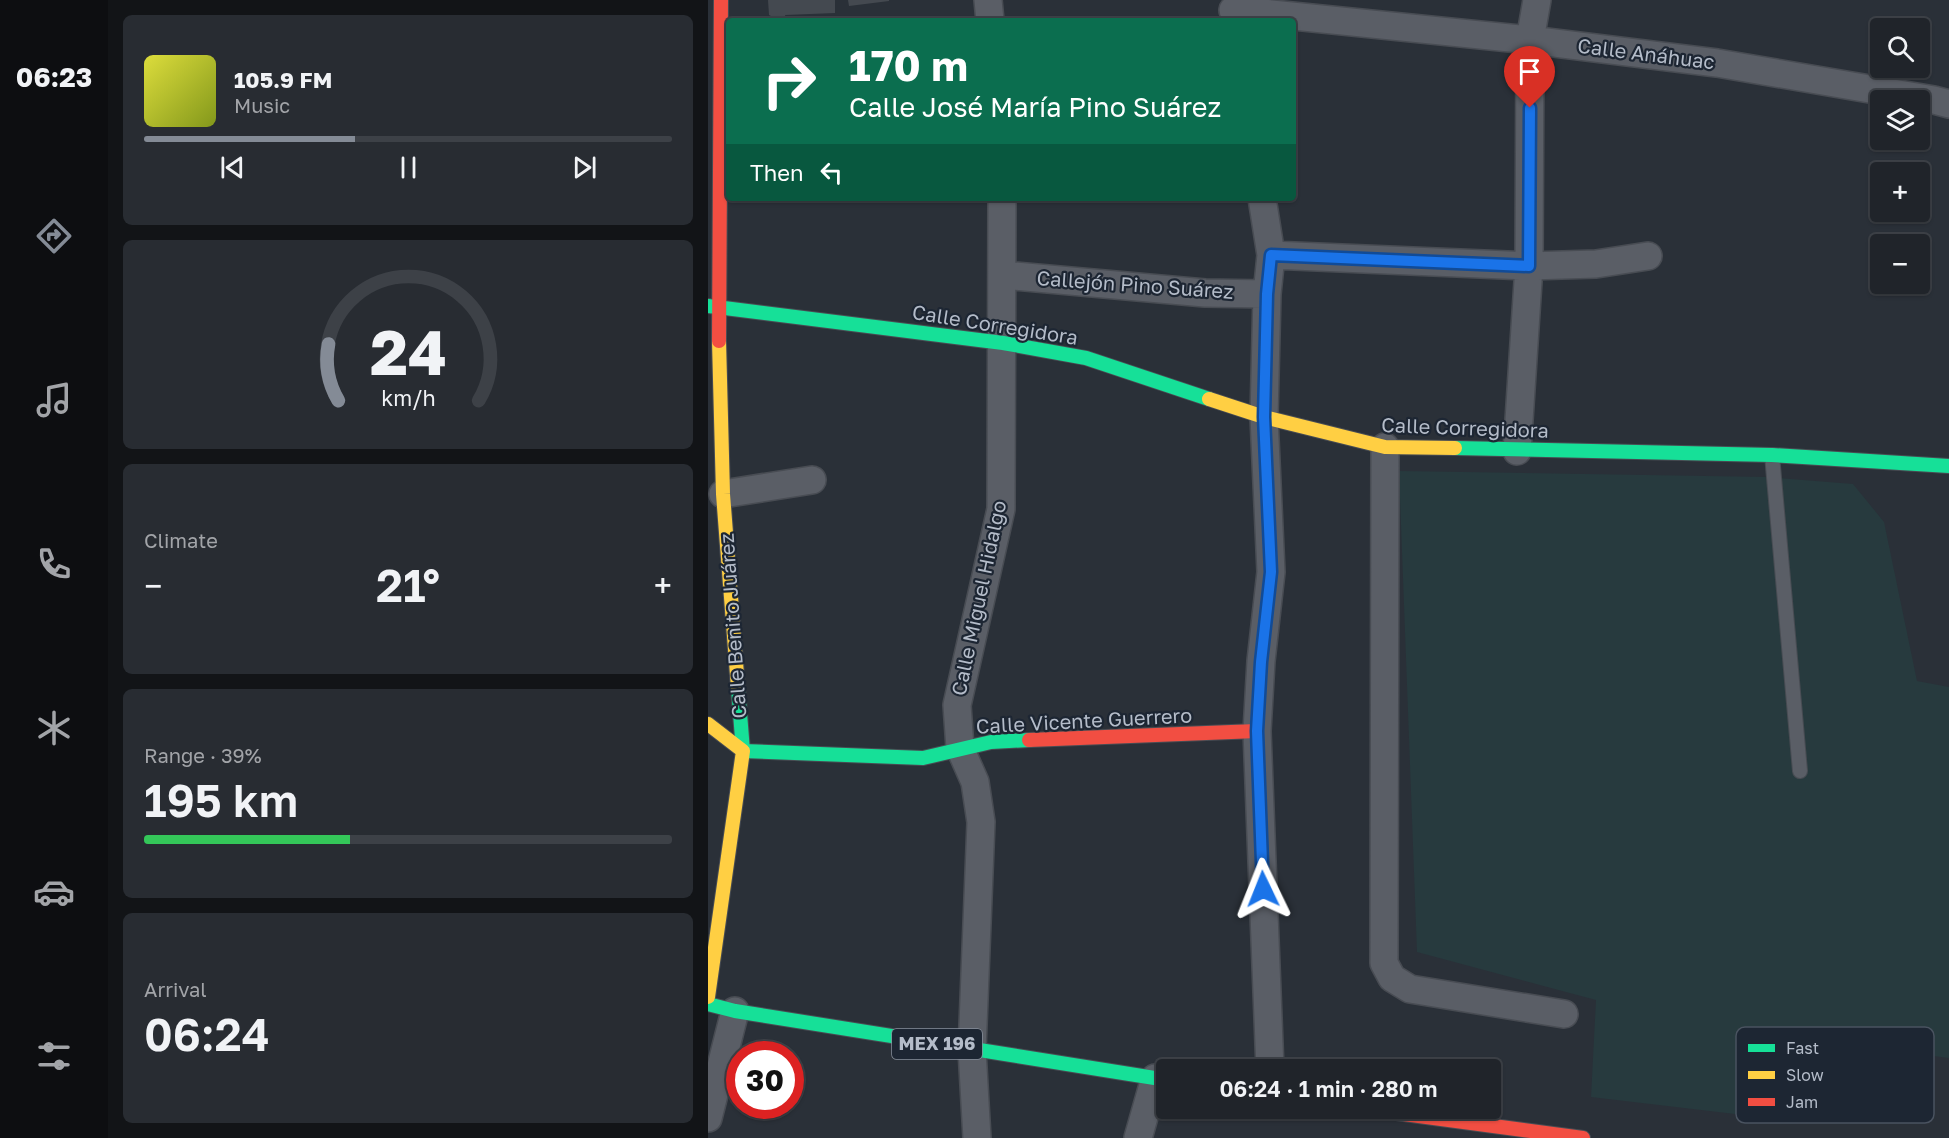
<!DOCTYPE html>
<meta charset="utf-8">
<style>
:root{--surface:#20242a;--page:#282c32;--text:#f1f3f6;--muted:#a2a4a8;--line:#3d4147;--accent:#848b96}
body{margin:0;font-family:"Golos Text",sans-serif;background:var(--page);color:var(--text);height:100vh;display:flex;flex-direction:column;font-size:22px;white-space:nowrap}
*{box-sizing:border-box;margin:0}
p{font-size:20px;color:var(--muted)}
.icon{flex:none;width:33px;height:33px;fill:none;stroke:currentColor;stroke-width:2;stroke-linecap:round;stroke-linejoin:round}
.map{position:relative;flex:1;overflow:hidden}
.panel{display:flex;flex-direction:column;gap:15px;padding:15px;background:#121417;width:600px}
.panel>*{flex:none}
.guide{position:absolute;left:18px;top:18px;width:570px;height:183px;border-radius:6px;box-shadow:0 2px 4px #0004,0 0 0 2px var(--line);background:#0b6e4f;color:#fff;overflow:hidden}
.tools{position:absolute;left:1162px;top:18px;display:grid;gap:12px}
.tools a{display:grid;place-items:center;width:60px;height:60px;border-radius:6px;background:var(--surface);box-shadow:0 2px 4px #0004,0 0 0 2px var(--line);font-size:30px}
.speed{position:absolute;left:18px;top:1041px;display:flex;gap:12px;font-size:30px;font-weight:700;text-align:center}
.speed>*{display:grid;place-content:center;width:78px;height:78px;border-radius:50%;background:var(--surface);box-shadow:0 2px 4px #0004,0 0 0 2px var(--line);line-height:1}
.speed .limit{border:9px solid #d22;background:#fff;color:#111}
.pin{position:absolute;display:grid;place-items:center;width:51px;height:51px;color:#fff;margin:-62px -26px;border-radius:50% 50% 50% 0;rotate:-45deg;box-shadow:0 0 6px #0007}
.pin .icon{rotate:45deg}
.me{position:absolute;width:66px;margin:-33px;rotate:358deg;stroke-linejoin:round;filter:drop-shadow(0 0 4px #0008)}
.turn{display:flex;align-items:center;gap:21px;height:126px;padding:0 24px;font-size:27px}
.turn .icon{width:78px;height:78px;stroke-width:2.5}
.turn b{display:block;font-size:42px;line-height:51px}
.then{display:flex;align-items:center;height:57px;padding:0 24px;background:#0003;gap:12px;font-size:22px}
.big{font-size:45px;font-weight:600;line-height:1.1}
.panel .card{flex:1;display:flex;flex-direction:column;justify-content:center;gap:9px;min-width:0;padding:0 21px;border-radius:9px;background:var(--page)}
.panel .dial{align-items:center;gap:0}
.dial svg{height:156px;overflow:visible;fill:none;stroke:var(--line);stroke-width:7;stroke-linecap:round;text-anchor:middle}
.dial text{fill:var(--text);stroke:none}
.song{display:flex;align-items:center;gap:18px}
.cover{width:72px;height:72px;border-radius:9px;background:linear-gradient(135deg,hsl(60 70% 55%),hsl(70 70% 35%))}
.played{height:6px;border-radius:3px;background:linear-gradient(90deg,var(--accent) 40%,var(--line) 40%)}
.keys{display:flex;justify-content:space-around;direction:ltr}
.heat{display:flex;justify-content:space-between;align-items:center;font-size:33px;direction:ltr}
.charge{height:9px;border-radius:4px;background:linear-gradient(90deg,#34c759 39%,var(--line) 0)}
.trip{position:absolute;left:448px;top:1059px;width:345px;height:60px;border-radius:6px;background:var(--surface);box-shadow:0 2px 4px #0004,0 0 0 2px var(--line);font-weight:600;line-height:60px;text-align:center}
main{display:flex;flex:1;min-height:0}
.tabs{display:flex;flex-direction:column;width:108px;justify-content:space-around;align-items:center;background:#0d0e11;color:var(--muted)}
.tabs .icon{width:42px;height:42px}
.tabs .selected{color:var(--accent)}
.tabs b{font-size:27px;color:var(--text)}
.map>svg:first-child{display:block}
.green{fill:#273a3e}
.building{fill:#444950}
.lines{fill:none;stroke-linecap:round;stroke-linejoin:round}
.lane-casing{stroke:#484c53;stroke-width:16}
.street-casing{stroke:#484c53;stroke-width:30}
.fast-casing{stroke:#484c53;stroke-width:16}
.slow-casing{stroke:#484c53;stroke-width:16}
.jam-casing{stroke:#484c53;stroke-width:16}
.lane{stroke:#5a5e66;stroke-width:14}
.street{stroke:#5a5e66;stroke-width:27}
.fast{stroke:#16e098;stroke-width:14}
.slow{stroke:#ffcf43;stroke-width:14}
.jam{stroke:#f24e42;stroke-width:14}
.route-casing{stroke:#114b97;stroke-width:15}
.route{stroke:#1a73e8;stroke-width:10}
.labels{text-anchor:middle;stroke-width:4.5;stroke-linejoin:round;paint-order:stroke}
.shield{fill:#1d2633;stroke:#878f9c;stroke-width:1.5}
.shield-label{font-size:18px;font-weight:bold;fill:#b4bcc9}
.street-label{font-size:20px;fill:#b4bcc9;stroke:#1d2633}
.key{fill:#1d2633;stroke:#4a5360;stroke-width:1.5}
.key-label{font-size:16px;fill:#b4bcc9}
</style>
<main>
<nav class="tabs">
<b>06:23</b>
<svg class="icon selected" aria-label="directions" viewBox="0 0 24 24"><path d="M12 3l9 9-9 9-9-9zM9 14v-3h6M13 9l2 2-2 2"/></svg>
<svg class="icon" aria-label="music" viewBox="0 0 24 24"><path d="M9 18V5l10-2v13"/><circle cx="6" cy="18" r="3"/><circle cx="16" cy="16" r="3"/></svg>
<svg class="icon" aria-label="phone" viewBox="0 0 24 24"><path d="M5 4h4l2 5-3 2q2 4 5 5l2-3 5 2v4C11 20 4 13 5 4z"/></svg>
<svg class="icon" aria-label="climate" viewBox="0 0 24 24"><path d="M12 3v18M4 7l16 10M4 17L20 7"/></svg>
<svg class="icon" aria-label="car" viewBox="0 0 24 24"><path d="M5 17H2v-5l4-1 3-4h7l3 4 3 1v5h-3M9 17h6M6 11h13"/><circle cx="7" cy="17" r="2"/><circle cx="17" cy="17" r="2"/></svg>
<svg class="icon" aria-label="filters" viewBox="0 0 24 24"><path d="M4 7h16M4 17h16"/><circle cx="9" cy="7" r="2"/><circle cx="15" cy="17" r="2"/></svg>
</nav>
<section class="panel">
<div class="card">
<div class="song"><i class="cover"></i><div><b>105.9 FM</b><p>Music</p></div></div>
<div class="played"></div>
<div class="keys"><svg class="icon" aria-label="previous" viewBox="0 0 24 24"><path d="M18 5L8 12l10 7zM5 5v14"/></svg><svg class="icon" aria-label="pause" viewBox="0 0 24 24"><path d="M8 5v14M16 5v14"/></svg><svg class="icon" aria-label="next" viewBox="0 0 24 24"><path d="M6 5l10 7-10 7zM19 5v14"/></svg></div>
</div>
<div class="card dial"><svg viewBox="0 0 100 80">
<path d="M14 69A42 42 0 1 1 86 69"/>
<path d="M14 69A42 42 0 0 1 9 40" stroke="#848b96"/>
<text x="50" y="56" font-size="32" font-weight="700">24</text>
<text x="50" y="72" font-size="11">km/h</text>
</svg></div>
<div class="card"><p>Climate</p>
<div class="heat"><a>−</a><b class="big">21°</b><a>+</a></div>
</div>
<div class="card"><p>Range · 39%</p><b class="big">195 km</b><div class="charge"></div></div>
<div class="card"><p>Arrival</p><b class="big">06:24</b></div>
</section>
<div class="map">
<svg width="1241" height="1138" viewBox="0 0 1241 1138">
<rect width="100%" height="100%" fill="#2a3038"/>
<!-- green -->
<path class="green" d="M691,471l368,6 86,7 31,38 33,159 32,6v371l-166,-21 -14,81 -178,-21 5,-97 -179,-48z"/>
<!-- building -->
<path class="building" d="M60,0h67v13l-50,2 2,6h-23l-1,-2 8,-4h-2z
M140,0h41v1l-40,5z"/>
<g class="lines">
<defs>
<path id="lane" d="M1064,455l28,316"/>
<path id="street" d="M280,0l2,21
M525,10l297,30 187,23 217,37 15,4
M554,198l9,57 -4,39 -3,123 7,155 -10,89 -4,70 13,339
M563,255l258,11 67,-2 52,-8
M295,275l202,18 62,1
M677,447l-1,516 8,15 18,11 154,25
M809,451l12,-185 1,-226 7,-40
M15,494l89,-14
M0,1118l27,-107
M269,1138l-5,-88 9,-228 -6,-40 -15,-34 -3,-43 44,-196 1,-311
M430,1138l17,-60"/>
<path id="fast" d="M0,306l295,37 83,15 123,41
M747,448l317,7 177,11
M30,688l5,63 180,7 68,-16 38,-2
M0,1004l27,7 432,69"/>
<path id="slow" d="M11,341l4,153 15,194
M501,399l55,18 121,30 70,1
M0,724l35,27 -35,246"/>
<path id="jam" d="M11,341l2,-341
M321,740l228,-9
M651,1108l224,30"/>
</defs>
<!-- lane casing -->
<use href="#lane" class="lane-casing"/>
<!-- street casing -->
<use href="#street" class="street-casing"/>
<!-- fast casing -->
<use href="#fast" class="fast-casing"/>
<!-- slow casing -->
<use href="#slow" class="slow-casing"/>
<!-- jam casing -->
<use href="#jam" class="jam-casing"/>
<!-- lane -->
<use href="#lane" class="lane"/>
<!-- street -->
<use href="#street" class="street"/>
<!-- fast -->
<use href="#fast" class="fast"/>
<!-- slow -->
<use href="#slow" class="slow"/>
<!-- jam -->
<use href="#jam" class="jam"/>
</g>
<g class="lines">
<defs>
<path id="route" d="M555,889l-6,-158 4,-69 10,-90 -7,-155 3,-123 4,-39 258,11 1,-158"/>
</defs>
<!-- route casing -->
<use href="#route" class="route-casing"/>
<!-- route -->
<use href="#route" class="route"/>
</g>
<g class="labels">
<!-- shield labels -->
<rect class="shield" x="184" y="1029" width="90" height="30" rx="4.5"/>
<g class="shield-label">
<text x="229" y="1050">MEX 196</text>
</g>
<!-- street labels -->
<g class="street-label">
<text transform="translate(938 54) rotate(7)" y="7">Calle Anáhuac</text>
<text transform="translate(427 285) rotate(4)" y="7">Callejón Pino Suárez</text>
<text transform="translate(287 325) rotate(9)" y="7">Calle Corregidora</text>
<text transform="translate(757 428) rotate(2)" y="7">Calle Corregidora</text>
<text transform="translate(271 598) rotate(-78)" y="7">Calle Miguel Hidalgo</text>
<text transform="translate(25 626) rotate(-94)" y="7">Calle Benito Juárez</text>
<text transform="translate(376 721) rotate(-3)" y="7">Calle Vicente Guerrero</text>
</g>
</g>
<!-- legend -->
<rect x="1028" y="1027" width="198" height="96" rx="9" class="key"/>
<rect x="1040" y="1044" width="27" height="8" fill="#16e098"/>
<rect x="1040" y="1071" width="27" height="8" fill="#ffcf43"/>
<rect x="1040" y="1098" width="27" height="8" fill="#f24e42"/>
<g class="key-label">
<text x="1078" y="1054">Fast</text>
<text x="1078" y="1081">Slow</text>
<text x="1078" y="1108">Jam</text>
</g>
</svg>
<div class="tools">
<a><svg class="icon" aria-label="search" viewBox="0 0 24 24"><circle cx="10" cy="10" r="6"/><path d="M15 15l6 6"/></svg></a>
<a><svg class="icon" aria-label="layers" viewBox="0 0 24 24"><path d="M12 4l9 5-9 5-9-5zM3 14l9 5 9-5"/></svg></a>
<a>+</a>
<a>−</a>
</div>
<div class="speed"><div class="limit">30</div></div>
<div class="pin" style="left:822px;top:108px;background:#d93025"><svg class="icon" aria-label="arrive" viewBox="0 0 24 24"><path d="M6 21V4h12l-3 4 3 4H6"/></svg></div>
<svg class="me" style="left:555px;top:889px" viewBox="-20 -20 40 40"><path d="M0-17L14 15 0 8-14 15z" fill="#1a73e8" stroke="#fff" stroke-width="4"/></svg>
<div class="trip">06:24 · 1 min · 280 m</div>
<div class="guide">
<div class="turn"><svg class="icon" aria-label="right" viewBox="0 0 24 24"><path d="M7 20v-9h11M14 6l5 5-5 5"/></svg><div><b>170 m</b>Calle José María Pino Suárez</div></div>
<div class="then">Then<svg class="icon" aria-label="left" viewBox="0 0 24 24"><path d="M17 20v-9H6M10 6l-5 5 5 5"/></svg></div>
</div>
</div>
</main>
